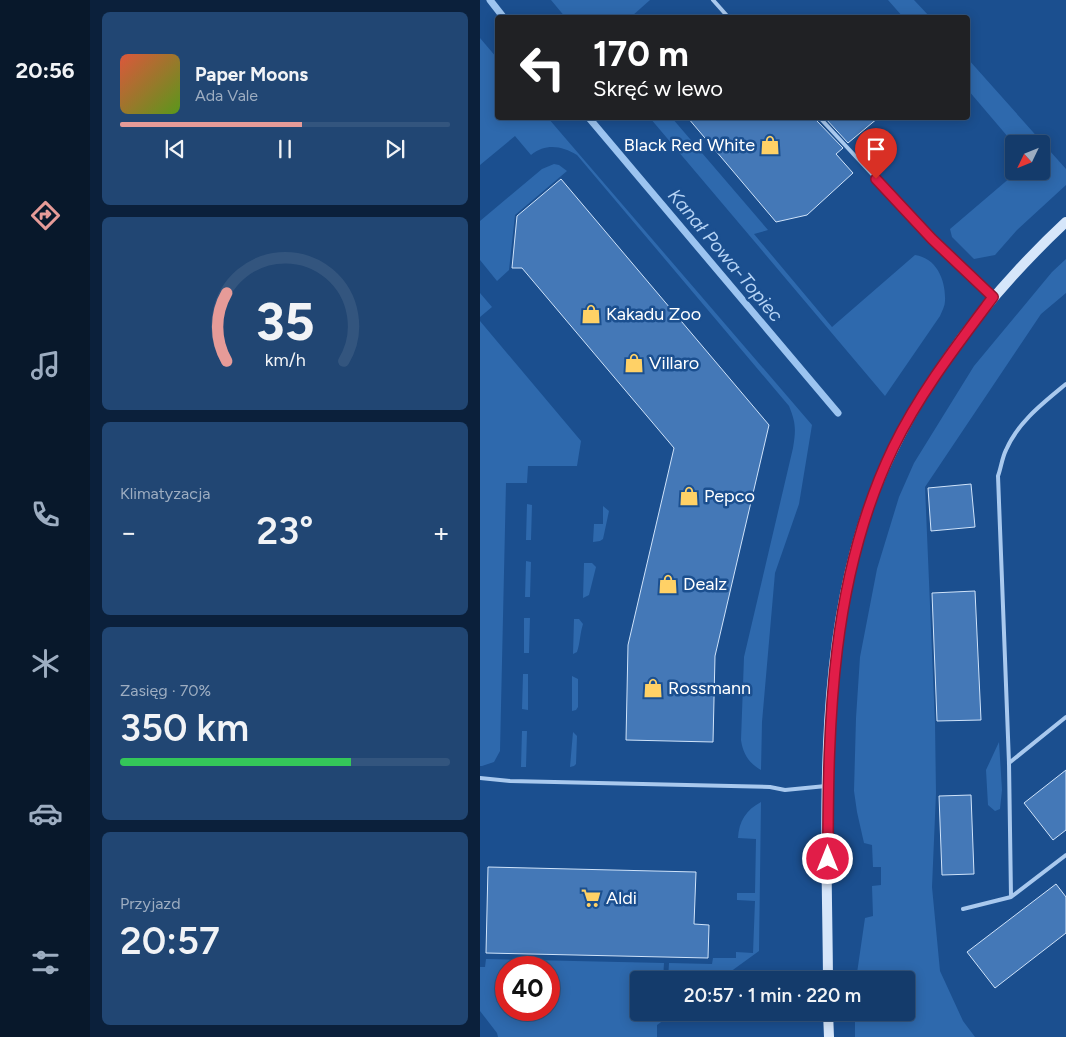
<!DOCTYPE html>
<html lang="pl">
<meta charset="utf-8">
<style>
:root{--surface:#143b6b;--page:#214673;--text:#f1f3f6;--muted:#9dadc1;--line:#33557e;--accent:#e69b98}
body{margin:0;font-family:Figtree,sans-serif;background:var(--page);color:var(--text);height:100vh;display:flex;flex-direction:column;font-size:19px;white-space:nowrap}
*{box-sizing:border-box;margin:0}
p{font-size:16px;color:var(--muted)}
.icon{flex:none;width:28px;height:28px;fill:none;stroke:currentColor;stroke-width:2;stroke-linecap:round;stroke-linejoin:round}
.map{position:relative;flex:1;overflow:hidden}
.sheet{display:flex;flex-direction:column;gap:12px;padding:12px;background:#0b203b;width:390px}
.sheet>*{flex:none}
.guide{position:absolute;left:15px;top:15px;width:475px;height:105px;border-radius:5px;box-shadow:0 2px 12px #0003,0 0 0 1px var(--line);background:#202124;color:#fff;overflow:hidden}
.needle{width:32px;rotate:227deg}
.controls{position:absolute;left:525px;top:135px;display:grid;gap:10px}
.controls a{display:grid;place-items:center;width:45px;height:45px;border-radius:5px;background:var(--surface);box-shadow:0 2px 12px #0003,0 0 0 1px var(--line);font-size:25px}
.speed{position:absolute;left:15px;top:956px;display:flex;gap:10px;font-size:25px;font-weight:700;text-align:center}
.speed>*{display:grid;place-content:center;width:65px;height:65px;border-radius:50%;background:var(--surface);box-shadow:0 2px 12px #0003,0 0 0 1px var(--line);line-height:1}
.speed .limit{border:8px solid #d22;background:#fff;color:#111}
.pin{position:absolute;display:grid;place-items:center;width:42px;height:42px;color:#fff;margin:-51px -21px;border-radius:50% 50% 50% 0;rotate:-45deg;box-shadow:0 0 5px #0007}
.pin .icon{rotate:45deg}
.me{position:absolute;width:55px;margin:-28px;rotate:0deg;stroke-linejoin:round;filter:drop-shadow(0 0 4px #0008)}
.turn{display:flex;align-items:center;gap:18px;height:105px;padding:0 15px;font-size:22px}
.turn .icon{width:65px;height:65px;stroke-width:2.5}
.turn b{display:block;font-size:35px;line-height:42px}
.big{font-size:38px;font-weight:600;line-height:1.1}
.sheet .widget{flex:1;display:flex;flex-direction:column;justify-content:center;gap:8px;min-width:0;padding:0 18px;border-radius:8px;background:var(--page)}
.sheet .dial{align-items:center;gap:0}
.dial svg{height:130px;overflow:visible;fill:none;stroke:var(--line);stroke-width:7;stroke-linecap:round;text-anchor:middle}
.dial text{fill:var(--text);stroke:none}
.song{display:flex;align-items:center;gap:15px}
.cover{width:60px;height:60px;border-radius:8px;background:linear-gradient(135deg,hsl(10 70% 55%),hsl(90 70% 35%))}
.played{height:5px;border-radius:2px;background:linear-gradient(90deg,var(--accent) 55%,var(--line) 55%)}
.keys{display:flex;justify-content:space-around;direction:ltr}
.heat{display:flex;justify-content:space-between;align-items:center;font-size:28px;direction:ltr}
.charge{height:8px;border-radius:4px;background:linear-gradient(90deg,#34c759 70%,var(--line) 0)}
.trip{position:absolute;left:150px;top:971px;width:285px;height:50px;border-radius:5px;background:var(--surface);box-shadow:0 2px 12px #0003,0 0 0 1px var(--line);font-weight:600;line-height:50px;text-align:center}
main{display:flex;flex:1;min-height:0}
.tabs{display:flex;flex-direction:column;width:90px;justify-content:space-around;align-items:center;background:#08182b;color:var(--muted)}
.tabs .icon{width:35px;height:35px}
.tabs .selected{color:var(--accent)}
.tabs b{font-size:22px;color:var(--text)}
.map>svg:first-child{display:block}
.green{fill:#2e69ad;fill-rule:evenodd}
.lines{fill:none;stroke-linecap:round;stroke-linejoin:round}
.stream{stroke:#9cc4f0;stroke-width:7}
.building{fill:#4478b7;stroke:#cfe3fa}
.lane{stroke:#a9c9ee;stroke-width:4}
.secondary{stroke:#d6e6fa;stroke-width:10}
.route-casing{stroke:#92132f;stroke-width:12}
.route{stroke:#e11d48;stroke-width:9}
.labels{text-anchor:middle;stroke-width:5;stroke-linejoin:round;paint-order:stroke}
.poi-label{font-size:18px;fill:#fff;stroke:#1b4f8f;text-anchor:start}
.water-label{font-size:19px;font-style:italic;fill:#b5d3f5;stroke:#1b4f8f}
</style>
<main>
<nav class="tabs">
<b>20:56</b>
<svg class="icon selected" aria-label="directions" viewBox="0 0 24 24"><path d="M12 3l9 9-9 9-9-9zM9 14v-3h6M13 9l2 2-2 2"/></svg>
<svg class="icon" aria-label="music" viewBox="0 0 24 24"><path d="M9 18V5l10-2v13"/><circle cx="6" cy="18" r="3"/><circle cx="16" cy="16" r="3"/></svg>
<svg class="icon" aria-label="phone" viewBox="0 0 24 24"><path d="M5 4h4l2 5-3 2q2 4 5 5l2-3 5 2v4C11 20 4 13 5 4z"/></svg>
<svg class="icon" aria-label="climate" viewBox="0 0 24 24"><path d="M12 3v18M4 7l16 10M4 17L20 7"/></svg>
<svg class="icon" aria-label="car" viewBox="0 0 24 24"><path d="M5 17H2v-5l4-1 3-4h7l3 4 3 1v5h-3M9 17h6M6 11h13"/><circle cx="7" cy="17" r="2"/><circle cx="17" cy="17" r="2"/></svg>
<svg class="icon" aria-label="filters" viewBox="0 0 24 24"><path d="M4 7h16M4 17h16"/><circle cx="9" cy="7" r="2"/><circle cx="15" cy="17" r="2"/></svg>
</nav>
<section class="sheet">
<div class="widget">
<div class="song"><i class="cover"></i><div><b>Paper Moons</b><p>Ada Vale</p></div></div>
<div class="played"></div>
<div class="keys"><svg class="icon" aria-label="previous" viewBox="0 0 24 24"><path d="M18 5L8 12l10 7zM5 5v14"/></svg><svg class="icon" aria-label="pause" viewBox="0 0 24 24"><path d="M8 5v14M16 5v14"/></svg><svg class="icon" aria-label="next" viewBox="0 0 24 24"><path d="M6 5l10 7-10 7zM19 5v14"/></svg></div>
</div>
<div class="widget dial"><svg viewBox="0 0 100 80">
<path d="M14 69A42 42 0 1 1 86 69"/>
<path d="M14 69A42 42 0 0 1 14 27" stroke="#e69b98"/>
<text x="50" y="56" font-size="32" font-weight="700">35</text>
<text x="50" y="72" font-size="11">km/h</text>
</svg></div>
<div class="widget"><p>Klimatyzacja</p>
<div class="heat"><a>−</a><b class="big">23°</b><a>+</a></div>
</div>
<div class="widget"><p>Zasięg · 70%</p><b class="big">350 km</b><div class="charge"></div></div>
<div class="widget"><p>Przyjazd</p><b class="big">20:57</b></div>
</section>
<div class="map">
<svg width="586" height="1037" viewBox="0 0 586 1037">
<rect width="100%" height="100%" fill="#1b4f8f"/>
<!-- green -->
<path class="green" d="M71,0h99l-18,16 1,1 -67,1z
M408,0h26l16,17h-27z
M0,38l17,20 1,60h50l264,307 -13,79 -24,69 -13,149 -1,48c-12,-7 -18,-16 -20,-30l3,-83 49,-209c3,-18 3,-25 -4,-42l-212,-251c-15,-9 -31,-12 -46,0l-16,-19 -35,29z
M488,59l98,110v16l-49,45 -22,25 -21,4 -22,-22 -2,-8 68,-58h23v-27h-27l-46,-54z
M170,118h22l96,112 -14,4 78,93 83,-72c22,3 31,26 30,46 0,5 -3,10 -5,15l-55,80z
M74,164l5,1 8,6 -52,44 -6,55 -12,11 -17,-21v-39l62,-52z
M586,259v34l-25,21 -116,173 10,236 1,70 -4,94 8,84 23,50 12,16h-120v-24l51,-1v-32h-50l9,-62 8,-2 -1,-30 9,-1v-18h-8l-1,-22 -8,-2 -7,-31 -3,-21 2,-73 4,-61 17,-88 22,-72 15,-34 60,-97 78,-94z
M0,293l12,14 -12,10z
M0,321l101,120 -4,25h-49l-1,17h-21l-6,268 -6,11 -12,4h-2z
M47,504l5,1 -1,35h-5z
M123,506l6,5 -6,28 -3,2 -7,1 1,-18h9z
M46,561l5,1 -1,35h-5z
M104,563h8l4,4 -7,28 -6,3z
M44,618h6l-1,35h-5z
M94,619h5l4,5c-3,9 -3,20 -6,28l-4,2z
M43,674h5v36l-6,-1z
M92,676l6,3v28l-2,3 -4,1z
M42,731h5l-1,36h-5z
M93,732l4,4 -1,28 -2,2 -4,1z
M519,742l3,48 -2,19 -5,2 -7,-6 -2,-35z
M281,802l-2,149 -40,29h-51l1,-17 43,1 1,-6h23v-6l17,1 2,-52 -18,-1v-7h18l1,-54 -18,-1c1,-17 8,-28 23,-36z
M6,959l178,4 -1,17h-24v32l35,1 -17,12v12h-159l-1,-4 -17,-22v-44h5zM26,968h43v42h-43z"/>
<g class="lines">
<!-- stream -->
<path class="stream" d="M10,0l14,18
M109,118l249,295"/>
</g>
<!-- building -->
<path class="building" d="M208,118h128l1,3 26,27 -7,6 17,19 -46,42 -31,7z
M345,118h53l-30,25z
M81,179l208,246 -54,231 -2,86 -87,-2 2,-95 46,-197 -152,-180h-10l5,-52z
M491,484l4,43 -44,4 -3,-43z
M495,591l6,129 -44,1 -5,-128z
M586,770v60l-13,10 -29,-37z
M491,795l3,79 -32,1 -3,-79z
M8,867l208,5 -2,52 15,1 -1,33 -222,-5z
M576,884l10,13v36l-71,55 -28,-36z"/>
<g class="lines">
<!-- lane -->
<path class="lane" d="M233,0l16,18
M340,118l112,121 61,58
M529,763l57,-46
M0,778l30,3 260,6 15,3 41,-4
M531,897l-2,-134 -11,-287c3,-8 4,-18 8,-26 12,-28 37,-47 60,-66
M483,909l48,-12 55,-42"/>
<!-- secondary -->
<path class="secondary" d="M348,980c-1,-148 -11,-307 33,-450 37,-118 115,-224 205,-308
M348,1012l1,25"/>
</g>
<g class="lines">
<defs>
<path id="route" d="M348,859c0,-140 3,-282 65,-411 26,-54 64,-103 100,-151l-61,-58 -56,-60"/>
</defs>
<!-- route casing -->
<use href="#route" class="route-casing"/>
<!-- route -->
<use href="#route" class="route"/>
</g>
<!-- icons -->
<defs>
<symbol id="shop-bare" viewBox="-9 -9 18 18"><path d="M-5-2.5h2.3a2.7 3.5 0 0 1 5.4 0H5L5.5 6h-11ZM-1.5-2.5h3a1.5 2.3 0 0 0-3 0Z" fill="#ffd166" stroke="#1b4f8f" stroke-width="2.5" paint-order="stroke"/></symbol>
<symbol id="supermarket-bare" viewBox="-9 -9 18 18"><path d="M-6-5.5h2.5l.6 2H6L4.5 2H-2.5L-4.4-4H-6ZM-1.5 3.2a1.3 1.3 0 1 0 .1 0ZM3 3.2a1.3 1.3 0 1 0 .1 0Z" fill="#ffd166" stroke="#1b4f8f" stroke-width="2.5" paint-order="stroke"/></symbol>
</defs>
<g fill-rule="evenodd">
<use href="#shop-bare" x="276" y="131" width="28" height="28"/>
<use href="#shop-bare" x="97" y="300" width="28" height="28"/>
<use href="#shop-bare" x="140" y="349" width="28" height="28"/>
<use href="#shop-bare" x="195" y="482" width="28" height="28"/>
<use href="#shop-bare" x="174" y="570" width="28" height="28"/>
<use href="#shop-bare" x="159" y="674" width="28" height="28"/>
<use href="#supermarket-bare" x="97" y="884" width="28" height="28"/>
</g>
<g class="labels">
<!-- poi labels -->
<g class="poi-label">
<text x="275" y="151" text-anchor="end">Black Red White</text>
<text x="126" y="320">Kakadu Zoo</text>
<text x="169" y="369">Villaro</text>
<text x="224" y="502">Pepco</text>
<text x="203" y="590">Dealz</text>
<text x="188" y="694">Rossmann</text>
<text x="126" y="904">Aldi</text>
</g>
<!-- water labels -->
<g class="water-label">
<text transform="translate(246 255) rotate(50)" y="7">Kanał Powa-Topiec</text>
</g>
</g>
</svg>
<div class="controls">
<a><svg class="needle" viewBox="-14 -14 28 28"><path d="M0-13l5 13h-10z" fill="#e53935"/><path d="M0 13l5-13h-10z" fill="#9dadc1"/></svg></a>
</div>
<div class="speed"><div class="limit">40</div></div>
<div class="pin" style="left:396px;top:179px;background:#d93025"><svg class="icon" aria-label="arrive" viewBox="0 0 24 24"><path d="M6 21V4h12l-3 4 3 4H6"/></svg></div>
<svg class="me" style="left:348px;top:859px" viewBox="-20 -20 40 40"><circle r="17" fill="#e11d48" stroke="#fff" stroke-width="3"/><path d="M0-11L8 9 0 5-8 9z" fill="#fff"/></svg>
<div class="trip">20:57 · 1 min · 220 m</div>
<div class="guide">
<div class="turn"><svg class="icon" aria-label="left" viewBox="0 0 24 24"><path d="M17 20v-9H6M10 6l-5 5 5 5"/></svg><div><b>170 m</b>Skręć w lewo</div></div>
</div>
</div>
</main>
